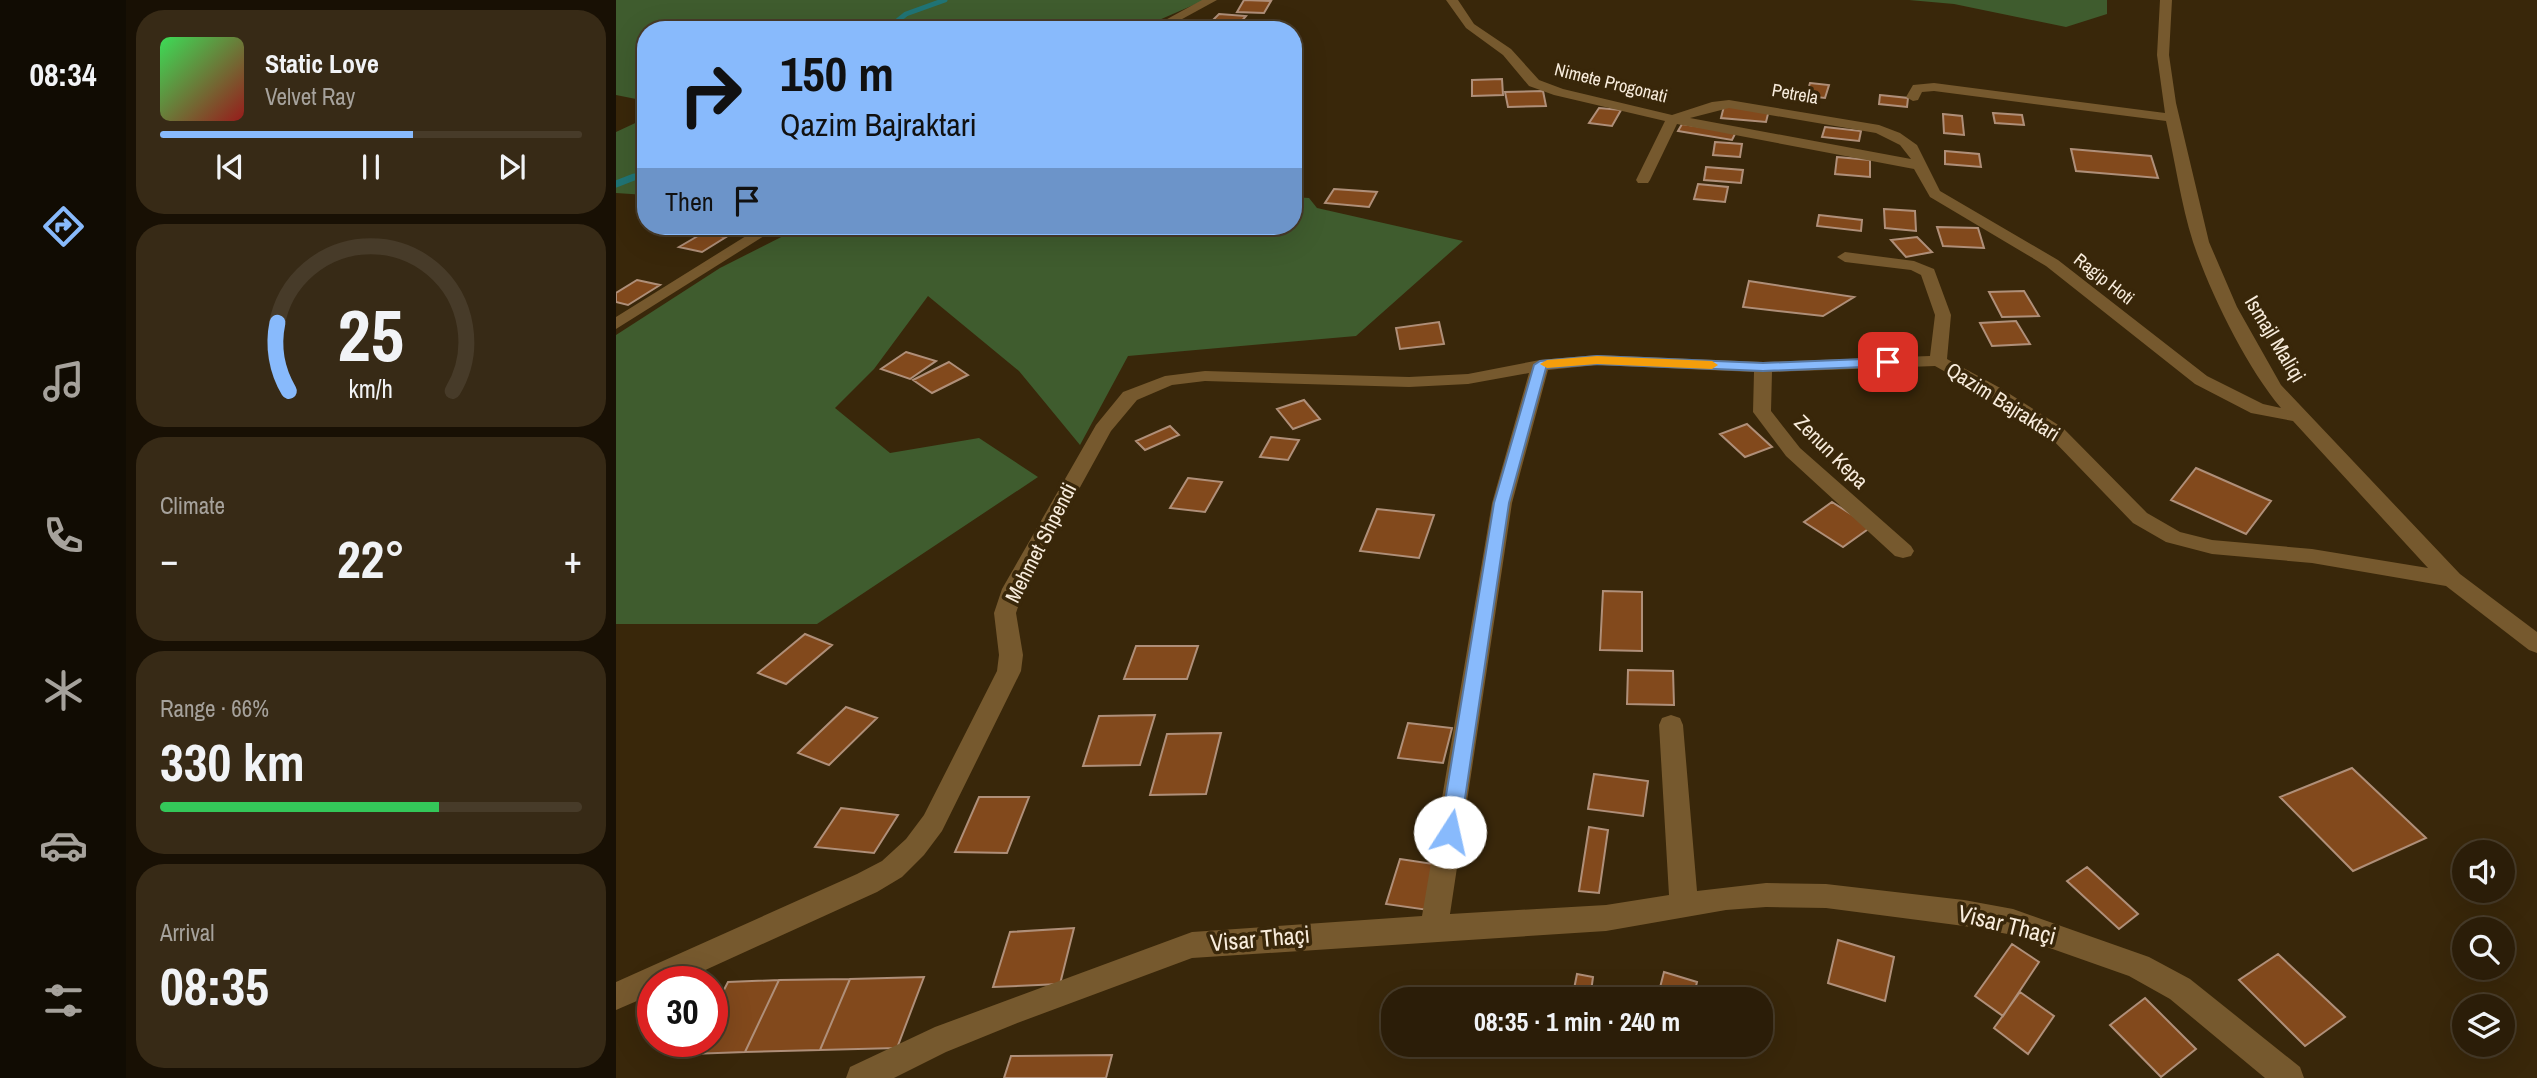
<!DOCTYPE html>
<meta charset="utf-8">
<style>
:root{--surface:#2b1d08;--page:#372a16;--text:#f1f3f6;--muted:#a6a29c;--line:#473b29;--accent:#88bafc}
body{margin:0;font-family:"Archivo Narrow",sans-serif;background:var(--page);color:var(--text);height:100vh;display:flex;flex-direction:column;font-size:26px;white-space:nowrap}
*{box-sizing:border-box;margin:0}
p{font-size:23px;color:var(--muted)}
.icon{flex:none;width:38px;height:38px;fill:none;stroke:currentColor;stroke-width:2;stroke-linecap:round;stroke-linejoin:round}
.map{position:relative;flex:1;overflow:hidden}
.drawer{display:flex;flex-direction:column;gap:10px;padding:10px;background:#181004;width:490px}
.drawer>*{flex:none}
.top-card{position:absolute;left:21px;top:21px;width:665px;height:214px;border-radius:28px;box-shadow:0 7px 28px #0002,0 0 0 2px var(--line);background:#88bafc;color:#111;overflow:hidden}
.fabs{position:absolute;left:1836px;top:840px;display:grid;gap:14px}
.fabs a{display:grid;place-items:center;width:63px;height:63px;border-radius:50%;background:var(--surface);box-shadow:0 7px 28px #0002,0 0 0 2px var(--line);font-size:35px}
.speed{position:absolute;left:21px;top:966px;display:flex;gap:14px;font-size:35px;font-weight:700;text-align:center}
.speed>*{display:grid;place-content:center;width:91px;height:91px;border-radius:50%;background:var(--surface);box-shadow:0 7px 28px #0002,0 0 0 2px var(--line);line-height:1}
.speed .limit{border:10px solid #d22;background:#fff;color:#111}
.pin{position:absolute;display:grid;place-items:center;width:60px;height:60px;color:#fff;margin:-30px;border-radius:14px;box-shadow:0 4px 10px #0006}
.me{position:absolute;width:77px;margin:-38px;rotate:10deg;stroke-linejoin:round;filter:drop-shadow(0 0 5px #0008)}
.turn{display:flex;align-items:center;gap:24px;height:147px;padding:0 28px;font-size:32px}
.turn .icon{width:91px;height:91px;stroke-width:2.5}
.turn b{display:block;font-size:49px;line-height:60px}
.then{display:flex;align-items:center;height:66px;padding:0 28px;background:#0003;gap:14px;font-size:26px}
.big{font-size:52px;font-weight:700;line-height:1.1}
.drawer .widget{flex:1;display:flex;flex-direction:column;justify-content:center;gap:10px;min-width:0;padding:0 24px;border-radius:28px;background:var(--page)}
.drawer .dial{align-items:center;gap:0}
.dial svg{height:182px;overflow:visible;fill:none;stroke:var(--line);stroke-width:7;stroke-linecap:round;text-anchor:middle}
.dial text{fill:var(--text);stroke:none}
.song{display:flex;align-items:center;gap:21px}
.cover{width:84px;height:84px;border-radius:10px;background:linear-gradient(135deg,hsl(130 70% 55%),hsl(0 70% 35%))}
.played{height:7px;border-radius:4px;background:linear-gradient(90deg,var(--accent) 60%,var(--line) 60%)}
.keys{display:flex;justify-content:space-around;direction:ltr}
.heat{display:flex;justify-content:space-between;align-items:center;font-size:38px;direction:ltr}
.charge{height:10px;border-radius:5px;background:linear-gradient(90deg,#34c759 66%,var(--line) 0)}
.trip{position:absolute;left:765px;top:987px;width:392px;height:70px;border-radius:28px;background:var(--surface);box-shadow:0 7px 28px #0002,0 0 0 2px var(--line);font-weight:700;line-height:70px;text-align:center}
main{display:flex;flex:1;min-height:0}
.menu{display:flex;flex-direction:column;width:126px;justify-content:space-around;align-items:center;background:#110c03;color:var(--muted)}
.menu .icon{width:49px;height:49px}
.menu .selected{color:var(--accent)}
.menu b{font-size:32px;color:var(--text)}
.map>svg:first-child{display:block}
.green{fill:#3f5c2e}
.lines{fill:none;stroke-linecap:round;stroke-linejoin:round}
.stream-far1{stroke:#207475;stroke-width:5}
.stream{stroke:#207475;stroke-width:7}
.building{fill:#82491c;stroke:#af8f79;stroke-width:2}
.street{fill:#76592e;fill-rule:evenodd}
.route{fill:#88bafc;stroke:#5879a4;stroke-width:2}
.slow{fill:#f59e0b}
.labels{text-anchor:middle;stroke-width:7;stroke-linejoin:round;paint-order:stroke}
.far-street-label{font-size:18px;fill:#f8ecdc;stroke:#39270a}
.street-label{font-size:21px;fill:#f8ecdc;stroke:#39270a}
.near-street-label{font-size:24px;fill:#f8ecdc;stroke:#39270a}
</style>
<main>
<nav class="menu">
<b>08:34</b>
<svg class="icon selected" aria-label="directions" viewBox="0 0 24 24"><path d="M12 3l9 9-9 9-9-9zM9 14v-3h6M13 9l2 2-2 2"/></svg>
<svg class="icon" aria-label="music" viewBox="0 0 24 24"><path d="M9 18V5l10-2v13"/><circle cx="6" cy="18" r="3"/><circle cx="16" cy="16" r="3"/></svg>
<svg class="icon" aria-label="phone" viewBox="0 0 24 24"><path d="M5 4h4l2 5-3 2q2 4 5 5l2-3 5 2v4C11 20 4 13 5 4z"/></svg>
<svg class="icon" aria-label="climate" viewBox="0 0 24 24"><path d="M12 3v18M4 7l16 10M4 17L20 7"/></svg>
<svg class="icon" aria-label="car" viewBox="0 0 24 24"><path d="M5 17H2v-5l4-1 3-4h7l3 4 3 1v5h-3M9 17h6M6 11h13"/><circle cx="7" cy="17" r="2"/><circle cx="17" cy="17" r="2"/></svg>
<svg class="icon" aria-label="filters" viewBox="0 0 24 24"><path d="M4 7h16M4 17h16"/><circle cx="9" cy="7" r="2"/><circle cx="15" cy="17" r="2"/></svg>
</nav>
<section class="drawer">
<div class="widget">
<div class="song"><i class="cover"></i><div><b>Static Love</b><p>Velvet Ray</p></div></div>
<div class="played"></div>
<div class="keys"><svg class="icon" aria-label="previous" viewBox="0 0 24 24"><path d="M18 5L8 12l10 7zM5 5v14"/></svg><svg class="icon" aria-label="pause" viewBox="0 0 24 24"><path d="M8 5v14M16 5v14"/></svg><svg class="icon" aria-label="next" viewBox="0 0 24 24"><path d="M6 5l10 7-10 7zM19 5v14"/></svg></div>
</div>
<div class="widget dial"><svg viewBox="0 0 100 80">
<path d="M14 69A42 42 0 1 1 86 69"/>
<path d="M14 69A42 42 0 0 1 9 39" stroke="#88bafc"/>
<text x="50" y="56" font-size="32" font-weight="700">25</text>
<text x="50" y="72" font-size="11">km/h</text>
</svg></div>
<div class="widget"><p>Climate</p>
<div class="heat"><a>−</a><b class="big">22°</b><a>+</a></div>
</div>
<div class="widget"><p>Range · 66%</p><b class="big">330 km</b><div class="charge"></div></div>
<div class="widget"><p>Arrival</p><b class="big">08:35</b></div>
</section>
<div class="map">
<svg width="1921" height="1078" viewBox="0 0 1921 1078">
<rect width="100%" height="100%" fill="#39270a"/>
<!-- green -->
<path class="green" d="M0,0h589l-69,30h-490v71l-30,-6z
M1293,0h198v14l-41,13 -112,-23z
M30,118v77l-30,-2v-61z
M677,197l16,1 8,10 146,33 -107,95 -228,20 -48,89 -61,-74 -91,-75 -54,73 -39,39 55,45 89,-15 59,39 -221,147h-201v-289l104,-67 83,-42h490z"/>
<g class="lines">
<!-- stream-far1 -->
<path class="stream-far1" d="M270,30l20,-16 39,-14
M13,179l17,-7"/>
<!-- stream -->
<path class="stream" d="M0,184l18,-7"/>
</g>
<!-- building -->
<path class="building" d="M628,0l27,1 -7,12 -27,-1z
M603,14l27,2 -6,7 -28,-2z
M597,25h29l-3,5h-29z
M886,79l1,16 -31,1v-16z
M1194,83l19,2 -4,13 -19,-2z
M927,91l3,15 -38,1 -3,-15z
M1264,95l28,3 -1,9 -28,-3z
M1108,106l45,4 -3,12 -45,-4z
M983,108l22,2 -9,16 -23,-3z
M1377,113l29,2 2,10 -29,-2z
M1327,114l19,2 2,19 -20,-2z
M1066,124l54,8 -4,8 -54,-9z
M1209,127l36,4 -2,10 -37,-4z
M1099,142l27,2 -2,13 -27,-2z
M1455,149l80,7 7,22 -82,-7z
M1329,151l34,3 2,13 -36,-3z
M1221,157l33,3v17l-35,-3z
M1090,167l37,3 -2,13 -37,-3z
M1082,184l30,3 -3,15 -31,-3z
M718,189l43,3 -8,15 -44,-4z
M1268,209l31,2 1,20 -31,-3z
M1203,215l43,5 -1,11 -44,-5z
M117,226h26l-14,9 -22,-3z
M1321,227l41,1 6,20 -41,-2z
M87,233l23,4 -24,15 -23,-5z
M1301,237l15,15 -26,5 -15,-17z
M21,280l23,5 -32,20 -12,-3v-9z
M1133,281l105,16 -31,19 -80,-9z
M1408,291l15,25 -37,1 -13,-25z
M1400,321l14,23 -38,2 -12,-23z
M823,322l5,22 -44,5 -4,-21z
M290,352l30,9 -26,18 -29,-10z
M333,362l19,13 -36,18 -19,-13z
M688,400l16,19 -27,10 -16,-20z
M1131,424l25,23 -27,10 -25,-23z
M554,426l9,9 -34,15 -9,-9z
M655,437l28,3 -11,20 -28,-3z
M1580,468l75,33 -25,33 -75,-34z
M572,478l34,4 -17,30 -35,-4z
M1216,502l39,25 -28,20 -39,-25z
M761,509l57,6 -15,43 -59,-7z
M987,591l39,1v59l-42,-1z
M189,634l27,11 -46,39 -28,-11z
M520,646h62l-11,33h-63z
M1012,670l45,1 1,34 -47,-1z
M230,707l31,11 -48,47 -31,-12z
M539,715l-15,50 -57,1 16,-50z
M792,723l44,5 -9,35 -45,-5z
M605,733l-15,61 -56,1 17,-61z
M1736,768l74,70 -73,33 -73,-74z
M978,774l54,7 -5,35 -55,-7z
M363,797h50l-22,56 -52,-1z
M225,808l57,7 -24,38 -59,-6z
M973,827l19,3 -9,63 -20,-2z
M784,859l40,6 -12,45 -42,-6z
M1471,867l51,47 -19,15 -52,-48z
M458,928l-14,56 -67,3 17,-55z
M1222,940l56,17 -9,44 -57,-18z
M1396,944l27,18 -36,54 -28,-20z
M1662,954l67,63 -40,29 -66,-66z
M1048,972l33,10 -4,17h-36z
M961,974l16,3 -3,22h-18z
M308,977l-27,71 -77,2 30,-71z
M234,979l-30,71 -75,2 34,-72z
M163,980l-34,72 -54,2 7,-13h14v-28l16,-31z
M1404,992l34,24 -26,38 -34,-26z
M1529,998l51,51 -35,28 -51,-52z
M496,1055l-6,23h-102l7,-22z"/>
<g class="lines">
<!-- street -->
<path class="street" d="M586,0h15l-55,30h-15z
M830,0h12l16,24 37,25 28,31 24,9 109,26 40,-13 17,-2 150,25 21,8 17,12 23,46 118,69 149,116 56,28 18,4c-34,-40 -71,-115 -88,-166 -12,-38 -18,-81 -27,-121l-232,-30 -12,1 -4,8 -5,1 -7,-4 7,-12 21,-2 231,30 -8,-58 3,-55h12l-3,55 7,48 33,139 28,65 44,78 179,189 77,58v21l-8,-3 -83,-64 -134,-23 -100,-9 -46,-12 -33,-19 -84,-87 -59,-39 -55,-31 -163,6 -1,39 29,37 111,98 3,5 -3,5 -8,2 -8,-2 -109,-100 -33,-44 1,-40 -157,-7 -49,5 -36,133 -62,411 156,-9 63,-10 -10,-170 3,-7 9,-3 9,3 3,7 14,166 69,-8 60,1 138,16 49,9 136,48 41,22 110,88 4,11h-39l-95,-79 -41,-23 -116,-41 -49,-9 -138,-18 -60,-1 -40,3 -120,21 -414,27 -172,64 -74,30 -52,26h-48l4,-11 85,-40 257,-95 230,-16 70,-413 37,-130 -61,11 -59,3 -204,-6 -33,4 -35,15 -26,31 -87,158 -8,24 7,42 -2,16 -79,160 -18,24 -22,22 -25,15 -198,90h-26v12l-37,16v-28l241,-108 25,-13 24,-22 18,-24 73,-144 2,-16 -5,-42 8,-24 94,-164 27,-33 42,-16 40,-5 204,6 59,-3 72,-14 57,-5 166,7 167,-6 5,-41 -14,-40 -10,-5 -66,-8 -8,-5 8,-5 69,9 20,8 17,46 -4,44 55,30 61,39 84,85 33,19 32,8 100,9 116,19 -135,-147 -42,-8 -56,-29 -149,-118 -116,-69 -16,-28 -237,-45 -27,56 -2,3h-10l-2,-3 29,-59 -111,-26 -25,-9 -26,-31 -37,-27zM1113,108l147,25 24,12 11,14 -221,-41z
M146,226h18l-164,103v-12z"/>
</g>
<!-- route -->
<path class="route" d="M981,356l166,7 125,-5 6,4 -6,4 -125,5 -166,-7 -51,4 -37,135 -49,329 -3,7 -7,2 -7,-2 -3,-7 54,-329 40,-138 6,-4z"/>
<!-- slow -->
<path class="slow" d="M981,356l115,5 6,4 -6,4 -115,-5 -50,4 -7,-4 7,-4z"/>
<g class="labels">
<!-- far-street labels -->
<g class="far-street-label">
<text transform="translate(995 83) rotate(14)" y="6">Nimete Progonati</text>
<text transform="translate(1179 94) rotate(10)" y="6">Petrela</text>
<text transform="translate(1488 279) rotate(38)" y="6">Ragip Hoti</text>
</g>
<!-- street labels -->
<g class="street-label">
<text transform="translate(1659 339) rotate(59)" y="7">Ismajl Maliqi</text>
<text transform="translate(1387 402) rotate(32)" y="7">Qazim Bajraktari</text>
<text transform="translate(1215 452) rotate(45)" y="7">Zenun Kepa</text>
<text transform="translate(425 543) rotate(-63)" y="7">Mehmet Shpendi</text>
</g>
<!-- near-street labels -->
<g class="near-street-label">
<text transform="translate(1391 925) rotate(14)" y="8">Visar Thaçi</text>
<text transform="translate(644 939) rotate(-5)" y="8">Visar Thaçi</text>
</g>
</g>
</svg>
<div class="fabs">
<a><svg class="icon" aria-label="sound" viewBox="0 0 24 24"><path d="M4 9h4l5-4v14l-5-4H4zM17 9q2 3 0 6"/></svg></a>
<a><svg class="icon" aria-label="search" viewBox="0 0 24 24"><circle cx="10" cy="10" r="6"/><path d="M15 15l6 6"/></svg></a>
<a><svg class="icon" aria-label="layers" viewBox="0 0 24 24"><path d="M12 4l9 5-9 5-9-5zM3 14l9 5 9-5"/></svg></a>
</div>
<div class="speed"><div class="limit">30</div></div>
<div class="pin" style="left:1272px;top:362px;background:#d93025"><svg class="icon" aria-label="arrive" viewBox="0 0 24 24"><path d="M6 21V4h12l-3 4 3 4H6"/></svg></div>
<svg class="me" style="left:834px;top:832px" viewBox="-20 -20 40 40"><circle r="19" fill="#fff"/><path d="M0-13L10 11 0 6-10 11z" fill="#88bafc"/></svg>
<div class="trip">08:35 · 1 min · 240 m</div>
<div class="top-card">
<div class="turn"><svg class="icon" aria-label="right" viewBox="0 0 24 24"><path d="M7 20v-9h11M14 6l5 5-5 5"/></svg><div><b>150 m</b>Qazim Bajraktari</div></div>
<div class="then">Then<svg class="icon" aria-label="arrive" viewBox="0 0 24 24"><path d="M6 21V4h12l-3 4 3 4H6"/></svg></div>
</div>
</div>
</main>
